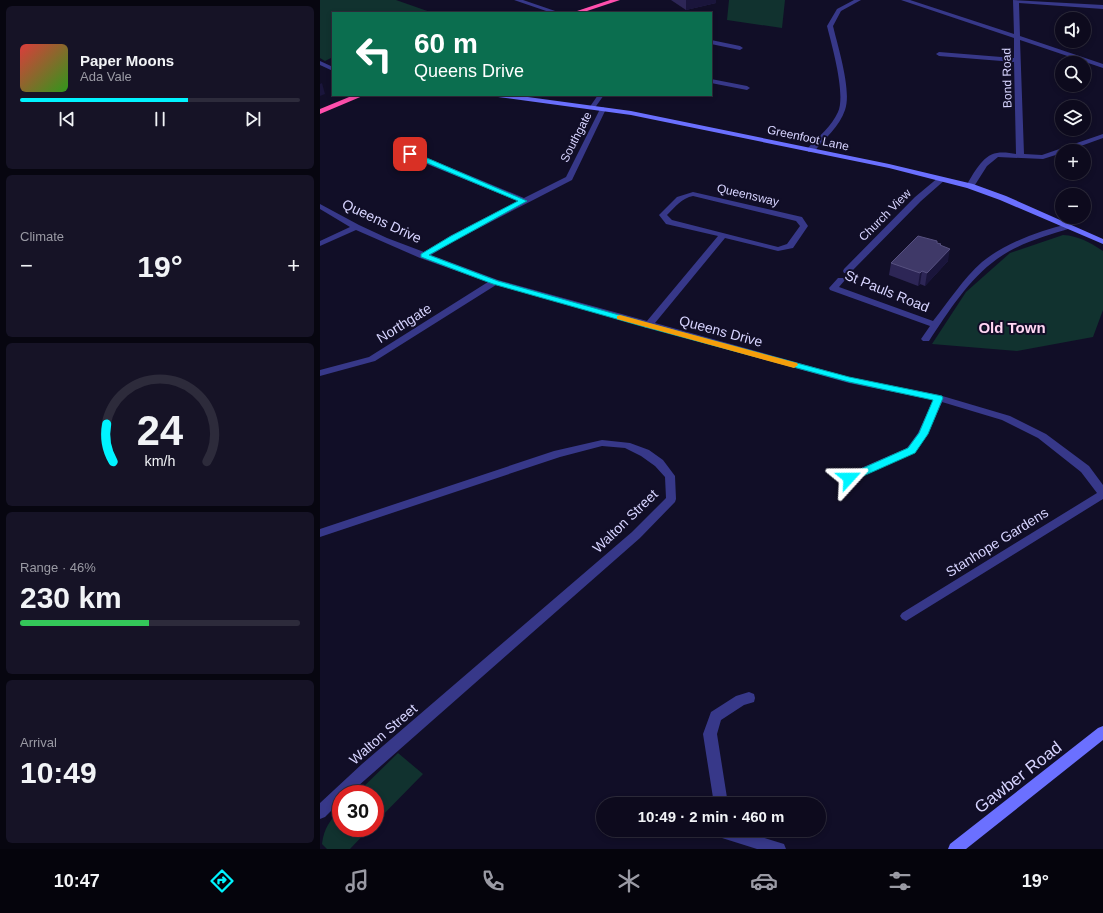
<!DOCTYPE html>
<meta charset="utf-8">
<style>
:root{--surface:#0d0a1d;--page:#161326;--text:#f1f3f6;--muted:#9a9aa4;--line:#2d2b3b;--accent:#00f4ff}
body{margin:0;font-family:Arial,sans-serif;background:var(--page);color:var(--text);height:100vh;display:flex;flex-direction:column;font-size:15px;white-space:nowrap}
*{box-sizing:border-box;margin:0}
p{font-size:13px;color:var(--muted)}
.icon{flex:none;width:22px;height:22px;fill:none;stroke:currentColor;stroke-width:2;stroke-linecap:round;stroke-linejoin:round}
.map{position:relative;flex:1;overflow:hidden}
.drawer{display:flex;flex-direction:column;gap:6px;padding:6px;background:#070610;width:320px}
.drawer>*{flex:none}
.guide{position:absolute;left:12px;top:12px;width:380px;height:84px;border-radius:0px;box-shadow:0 2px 6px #0003,0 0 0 1px var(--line);background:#0b6e4f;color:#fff;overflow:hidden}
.controls{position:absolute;left:735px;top:12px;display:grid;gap:8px}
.controls a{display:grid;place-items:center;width:36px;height:36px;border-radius:50%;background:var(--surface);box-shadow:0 2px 6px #0003,0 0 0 1px var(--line);font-size:20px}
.speed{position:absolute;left:12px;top:785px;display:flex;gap:8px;font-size:20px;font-weight:700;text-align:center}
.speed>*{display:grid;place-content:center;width:52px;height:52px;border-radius:50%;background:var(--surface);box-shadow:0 2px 6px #0003,0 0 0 1px var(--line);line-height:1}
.speed .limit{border:6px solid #d22;background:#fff;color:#111}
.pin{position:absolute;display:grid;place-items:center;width:34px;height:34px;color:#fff;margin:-17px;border-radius:8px;box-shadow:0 2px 6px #0006}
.me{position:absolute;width:44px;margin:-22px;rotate:66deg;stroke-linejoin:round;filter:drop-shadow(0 0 3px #0008)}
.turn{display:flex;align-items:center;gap:14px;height:84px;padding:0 16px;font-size:18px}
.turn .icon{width:52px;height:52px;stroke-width:2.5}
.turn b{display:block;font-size:28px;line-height:34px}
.big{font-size:30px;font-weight:600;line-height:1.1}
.drawer .widget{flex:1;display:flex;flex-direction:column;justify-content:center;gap:6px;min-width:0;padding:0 14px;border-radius:6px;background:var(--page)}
.drawer .dial{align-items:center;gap:0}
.dial svg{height:104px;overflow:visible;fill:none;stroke:var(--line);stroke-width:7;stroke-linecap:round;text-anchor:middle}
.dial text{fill:var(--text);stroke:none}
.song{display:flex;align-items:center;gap:12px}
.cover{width:48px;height:48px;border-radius:6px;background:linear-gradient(135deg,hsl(0 70% 55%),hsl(110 70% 35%))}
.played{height:4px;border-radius:2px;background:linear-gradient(90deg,var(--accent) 60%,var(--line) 60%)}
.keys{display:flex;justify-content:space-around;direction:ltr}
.heat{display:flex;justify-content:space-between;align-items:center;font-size:22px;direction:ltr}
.charge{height:6px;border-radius:3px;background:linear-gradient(90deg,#34c759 46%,var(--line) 0)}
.trip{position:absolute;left:276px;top:797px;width:230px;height:40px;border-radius:20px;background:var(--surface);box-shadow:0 2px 6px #0003,0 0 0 1px var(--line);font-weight:600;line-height:40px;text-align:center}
.dock{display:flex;height:64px;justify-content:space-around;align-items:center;background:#05040c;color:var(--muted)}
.dock .icon{width:28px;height:28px}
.dock .on{color:var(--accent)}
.dock b{font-size:18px;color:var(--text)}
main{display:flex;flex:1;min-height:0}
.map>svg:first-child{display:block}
.green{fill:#11322f}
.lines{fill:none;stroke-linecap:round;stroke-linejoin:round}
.street{fill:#373889;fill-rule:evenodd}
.secondary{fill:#6b70ff;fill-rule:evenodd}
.highway{fill:#ff4fad;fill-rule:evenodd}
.wall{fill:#2d2656}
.shaded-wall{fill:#1a153b}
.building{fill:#3f3968;stroke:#575180}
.route{fill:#00f4ff;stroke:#009fa6}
.slow{fill:#f59e0b}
.labels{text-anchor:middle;stroke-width:4;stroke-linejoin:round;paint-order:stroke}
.far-street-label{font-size:12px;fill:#d7d4ff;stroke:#110e27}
.street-label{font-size:14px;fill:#d7d4ff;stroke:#110e27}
.neighbourhood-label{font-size:15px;font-weight:bold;fill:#ffd6f2;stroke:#110e27}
.near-street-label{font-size:17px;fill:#d7d4ff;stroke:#110e27}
</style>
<main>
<section class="drawer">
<div class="widget">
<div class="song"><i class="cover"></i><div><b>Paper Moons</b><p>Ada Vale</p></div></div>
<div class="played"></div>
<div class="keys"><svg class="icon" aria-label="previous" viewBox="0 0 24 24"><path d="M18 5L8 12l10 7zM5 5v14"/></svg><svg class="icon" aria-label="pause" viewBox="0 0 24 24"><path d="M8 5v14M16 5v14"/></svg><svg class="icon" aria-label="next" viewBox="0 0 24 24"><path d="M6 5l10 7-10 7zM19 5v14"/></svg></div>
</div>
<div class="widget"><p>Climate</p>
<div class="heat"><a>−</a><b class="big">19°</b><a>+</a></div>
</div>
<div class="widget dial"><svg viewBox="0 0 100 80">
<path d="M14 69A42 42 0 1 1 86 69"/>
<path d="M14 69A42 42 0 0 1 9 40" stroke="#00f4ff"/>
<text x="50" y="56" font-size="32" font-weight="700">24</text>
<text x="50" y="72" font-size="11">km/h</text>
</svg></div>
<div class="widget"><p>Range · 46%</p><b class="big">230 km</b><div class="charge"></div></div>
<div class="widget"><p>Arrival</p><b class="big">10:49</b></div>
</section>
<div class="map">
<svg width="783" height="849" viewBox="0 0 783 849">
<rect width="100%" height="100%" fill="#110e27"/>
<!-- green -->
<path class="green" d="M0,0h76l37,13h-100v44l-8,4 -5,-3z
M409,0h56l-3,28 -55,-8z
M743,235c16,1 26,7 40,16v59l-10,27 -76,14 -85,-7 34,-52 44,-39z
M78,753l25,21 -48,49v-29h-19z
M21,809v19h29l-20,21h-23l-5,-5c2,-16 8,-24 19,-35z"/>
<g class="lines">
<!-- street -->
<path class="street" d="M194,0h9l38,13h-9z
M534,0h7l-20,11 -8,15c5,21 19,65 12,84 -5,16 -21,29 -31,42h-6v-4c10,-11 24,-22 30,-36 8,-18 -6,-66 -11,-86l10,-17z
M581,0h9l104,34 -1,-34 90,5v4l-84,-6 1,33 83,28v4l-83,-28 4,114 18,1 61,-21v4l-36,13h-5v2l-19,6 -45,-2 -11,9 -14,22h-6l-1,-2c7,-11 16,-31 31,-33 6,-1 13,0 19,1l-2,-92 -75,-6 -3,-2 3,-2 75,6v-20z
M391,40l29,6 3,2 -3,2 -29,-6z
M0,61l13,6v4l-13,-6z
M391,79l36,7 3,2 -3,2 -36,-7z
M278,95h6l-10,14h-4l-1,-1z
M283,107l3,2 -34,71 -116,60 -25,15 67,25 149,41 71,-85 -52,-12 -7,-9 18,-18 16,-5 109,25 6,9 -15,22 -15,3 -53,-13 -70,85 194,54 90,18 71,21 36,18 43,32 14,19v14l-197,122 -4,-2 -2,-3 2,-3 195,-120 -16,-21 -43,-34 -36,-18 -60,-18 -14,32 -13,18 -62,29h-8l-1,-3 1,-3 62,-27 11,-15 15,-33 -84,-17 -198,-55h-6l-1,-2 -148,-41 -121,76 -55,15v-6l49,-13 119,-75 -68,-24 -64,-28 -36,16v-5l30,-14 -30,-18v-5l39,21 28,13 37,14 26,-16 68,-35 -111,-45v-4h6l111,46 42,-21 34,-68zM373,196l103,25 4,5 -13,18 -9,3 -106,-27 -5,-5c8,-8 15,-17 26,-19z
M619,177h3l4,2 -25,22 -71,72h-6l-1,-2 1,-2 71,-72z
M748,224h3v4c-25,8 -52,15 -74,31 -28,20 -49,53 -68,82h-6l-2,-2 9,-13 -100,-36 -1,-2 9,-10h6l1,2 -6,7 94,34c16,-20 30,-42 49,-59 23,-19 57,-31 86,-38z
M282,440l28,3 19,7 14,10 12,16 1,23 -1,3 -35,36 -291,256h-8v7l-16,16 -5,2v-16l42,-39 270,-232 34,-34 -1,-21 -10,-11 -14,-10 -16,-8 -23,-2 -42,11 -240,80v-8l234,-78z
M429,692l5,2 1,4 -1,4 -10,3 -23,15 -4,14 11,70h-14l-11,-70 8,-22 25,-16z
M399,830h20l45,14 2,5h-29l-35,-11z"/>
<!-- secondary -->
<path class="secondary" d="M175,95h18l118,16 258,53 84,20 33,12 97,43v5l-103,-44 -33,-12 -78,-20 -258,-53 -133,-18z
M783,726v14l-137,109h-18l2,-5 148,-116z"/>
<!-- highway -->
<path class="highway" d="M290,0h10l-39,13h-10z
M34,95h11l-45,19v-5z"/>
</g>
<!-- wall -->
<path class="wall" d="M351,0h45v3l-30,7z
M617,243l3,3 8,15 -23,25 -5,-2 -2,2 -29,-11 2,-12z"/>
<!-- shaded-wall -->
<path class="shaded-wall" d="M366,0h30v3l-30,7z
M2,83l3,11 -5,2v-12z
M630,249l-2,12 -23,25 2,-13z
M602,271l-2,13 -2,2 2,-13z"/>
<!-- building -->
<path class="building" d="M598,236l19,5v2l4,1 -1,1 10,4 -23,24 -5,-2 -2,2 -29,-10z"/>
<!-- route -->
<path class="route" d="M88,152h5l114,49 -98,54 69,26 153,43 198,53 93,19 1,2 -15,36 -13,19 -63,28h-7l-1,-3 1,-2 63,-28 11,-15 14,-33 -84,-18 -204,-55 -152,-43 -72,-27v-3l30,-18 67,-35 -110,-46z"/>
<!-- slow -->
<path class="slow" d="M300,315l177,48 1,2 -4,3 -177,-49v-3z"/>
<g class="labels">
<!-- far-street labels -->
<g class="far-street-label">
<text transform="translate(687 78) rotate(-91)" y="4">Bond Road</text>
<text transform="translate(256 137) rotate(-63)" y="4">Southgate</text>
<text transform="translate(488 138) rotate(12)" y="4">Greenfoot Lane</text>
<text transform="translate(428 195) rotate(13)" y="4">Queensway</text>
<text transform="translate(565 215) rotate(-45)" y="4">Church View</text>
</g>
<!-- street labels -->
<g class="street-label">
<text transform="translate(62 221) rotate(25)" y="5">Queens Drive</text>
<text transform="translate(567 291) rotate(22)" y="5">St Pauls Road</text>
<text transform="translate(84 323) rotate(-32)" y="5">Northgate</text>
<text transform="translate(401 331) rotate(15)" y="5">Queens Drive</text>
<text transform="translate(305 521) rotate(-44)" y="5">Walton Street</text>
<text transform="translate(677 542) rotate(-32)" y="5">Stanhope Gardens</text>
<text transform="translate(63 734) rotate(-41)" y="5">Walton Street</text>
</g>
<!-- neighbourhood labels -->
<g class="neighbourhood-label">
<text x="692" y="333">Old Town</text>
</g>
<!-- near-street labels -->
<g class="near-street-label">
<text transform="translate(698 777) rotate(-38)" y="6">Gawber Road</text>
</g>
</g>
</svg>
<div class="controls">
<a><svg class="icon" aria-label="sound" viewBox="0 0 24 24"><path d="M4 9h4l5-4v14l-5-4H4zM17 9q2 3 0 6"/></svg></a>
<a><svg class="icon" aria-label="search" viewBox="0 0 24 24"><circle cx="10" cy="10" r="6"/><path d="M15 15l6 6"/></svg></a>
<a><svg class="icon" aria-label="layers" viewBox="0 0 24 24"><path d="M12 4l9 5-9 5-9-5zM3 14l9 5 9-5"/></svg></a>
<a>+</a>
<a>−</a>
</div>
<div class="speed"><div class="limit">30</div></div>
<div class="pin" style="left:90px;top:154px;background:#d93025"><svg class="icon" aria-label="arrive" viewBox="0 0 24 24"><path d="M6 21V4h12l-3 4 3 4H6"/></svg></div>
<svg class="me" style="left:529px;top:478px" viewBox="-20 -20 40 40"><path d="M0-17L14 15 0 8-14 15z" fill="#00f4ff" stroke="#fff" stroke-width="4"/></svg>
<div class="trip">10:49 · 2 min · 460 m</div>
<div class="guide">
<div class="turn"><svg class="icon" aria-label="left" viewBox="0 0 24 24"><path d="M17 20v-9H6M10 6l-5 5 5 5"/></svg><div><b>60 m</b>Queens Drive</div></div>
</div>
</div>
</main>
<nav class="dock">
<b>10:47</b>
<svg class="icon on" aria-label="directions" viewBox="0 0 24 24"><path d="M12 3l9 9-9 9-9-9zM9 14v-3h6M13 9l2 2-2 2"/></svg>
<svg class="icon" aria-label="music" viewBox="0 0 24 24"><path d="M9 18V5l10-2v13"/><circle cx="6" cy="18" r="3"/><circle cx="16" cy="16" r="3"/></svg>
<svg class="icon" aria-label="phone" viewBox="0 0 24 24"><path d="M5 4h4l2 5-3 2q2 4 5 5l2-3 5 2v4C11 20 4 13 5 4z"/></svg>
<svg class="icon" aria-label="climate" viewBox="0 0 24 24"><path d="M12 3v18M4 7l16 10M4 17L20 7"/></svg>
<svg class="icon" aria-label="car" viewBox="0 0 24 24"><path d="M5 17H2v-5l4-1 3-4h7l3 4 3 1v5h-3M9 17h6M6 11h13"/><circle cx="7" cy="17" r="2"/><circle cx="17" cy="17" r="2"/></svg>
<svg class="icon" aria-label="filters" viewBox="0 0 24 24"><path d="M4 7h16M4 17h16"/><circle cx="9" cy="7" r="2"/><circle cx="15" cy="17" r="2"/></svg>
<b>19°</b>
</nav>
